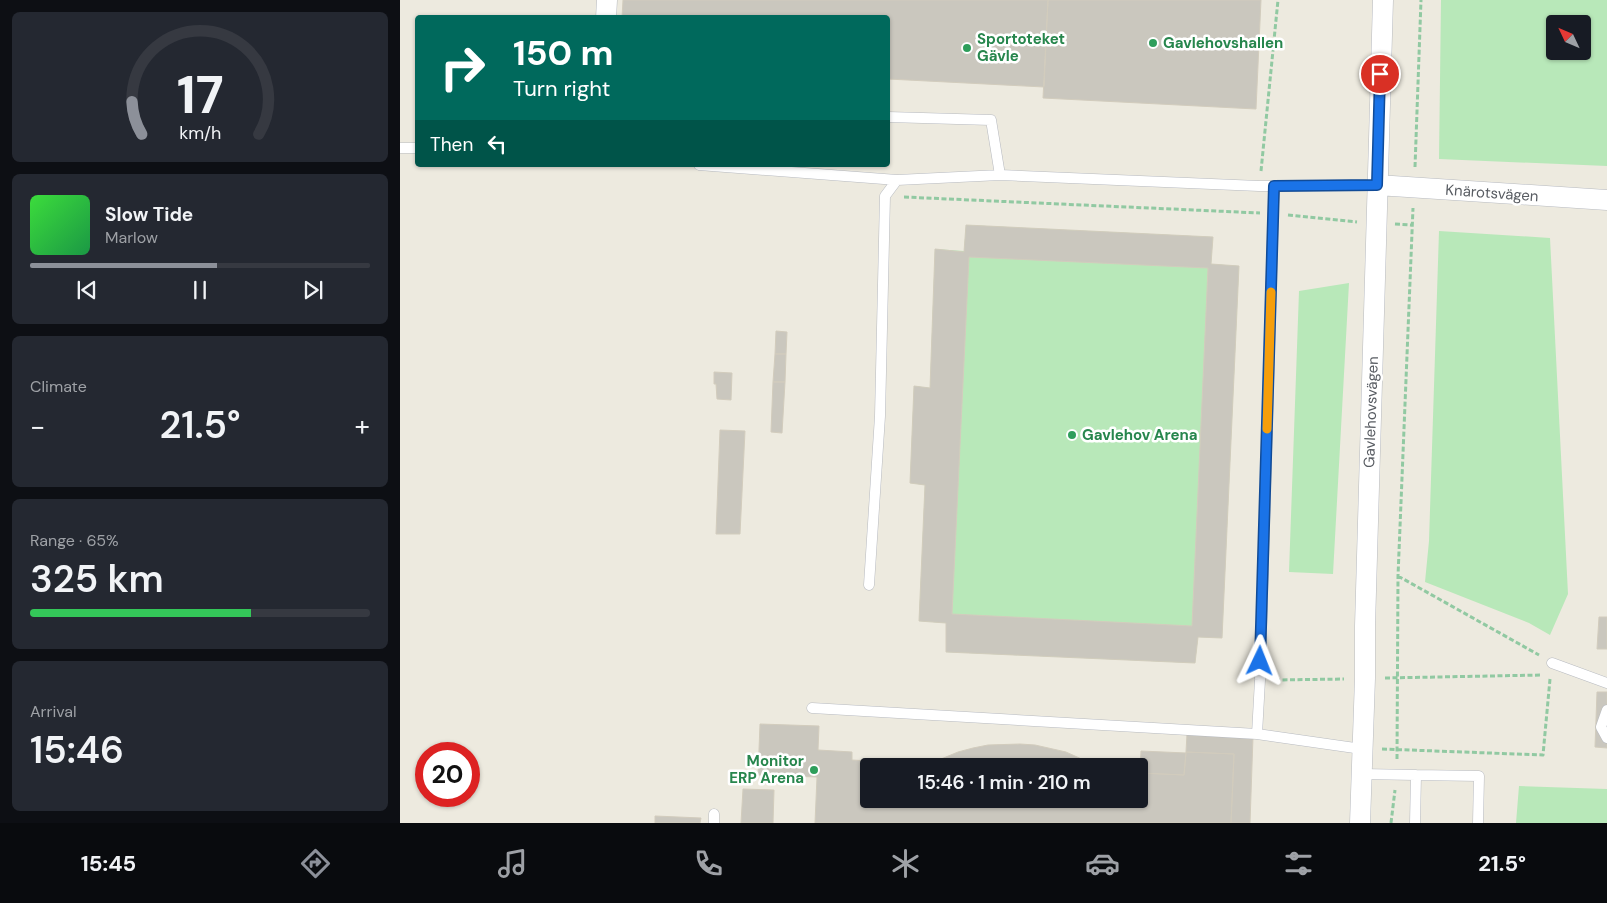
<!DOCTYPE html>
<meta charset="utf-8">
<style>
:root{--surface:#171b24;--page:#242831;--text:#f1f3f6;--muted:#9ea1a6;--line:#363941;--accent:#8c9099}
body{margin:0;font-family:"DM Sans",sans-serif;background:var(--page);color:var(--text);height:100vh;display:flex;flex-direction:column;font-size:19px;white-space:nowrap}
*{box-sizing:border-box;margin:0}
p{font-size:16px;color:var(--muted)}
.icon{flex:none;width:28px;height:28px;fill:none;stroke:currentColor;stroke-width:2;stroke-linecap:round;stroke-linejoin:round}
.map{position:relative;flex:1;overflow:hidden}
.sheet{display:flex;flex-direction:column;gap:12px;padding:12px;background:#0d0f14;width:400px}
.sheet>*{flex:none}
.banner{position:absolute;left:15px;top:15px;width:475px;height:152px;border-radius:5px;box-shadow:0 1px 4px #0004;background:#00695c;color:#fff;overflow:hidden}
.needle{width:32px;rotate:314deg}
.tools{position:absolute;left:1146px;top:15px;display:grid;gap:10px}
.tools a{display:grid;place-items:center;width:45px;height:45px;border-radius:5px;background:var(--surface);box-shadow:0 1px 4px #0004;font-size:25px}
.speed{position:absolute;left:15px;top:742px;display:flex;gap:10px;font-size:25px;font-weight:700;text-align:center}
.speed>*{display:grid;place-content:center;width:65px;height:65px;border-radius:50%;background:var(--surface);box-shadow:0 1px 4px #0004;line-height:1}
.speed .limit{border:8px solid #d22;background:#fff;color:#111}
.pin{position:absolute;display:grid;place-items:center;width:42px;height:42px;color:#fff;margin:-21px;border:2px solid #fff;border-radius:50%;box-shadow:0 1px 5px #0007}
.me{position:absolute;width:55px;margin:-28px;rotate:2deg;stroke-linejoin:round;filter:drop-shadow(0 0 4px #0008)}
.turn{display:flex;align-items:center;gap:18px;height:105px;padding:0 15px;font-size:22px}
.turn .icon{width:65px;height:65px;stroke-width:2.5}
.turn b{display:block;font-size:35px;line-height:42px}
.then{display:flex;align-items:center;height:48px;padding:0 15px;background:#0003;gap:10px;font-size:19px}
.big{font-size:38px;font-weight:600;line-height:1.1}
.sheet .card{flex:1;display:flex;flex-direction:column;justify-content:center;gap:8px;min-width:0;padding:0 18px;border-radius:8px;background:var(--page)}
.sheet .dial{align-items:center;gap:0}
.dial svg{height:130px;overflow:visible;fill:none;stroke:var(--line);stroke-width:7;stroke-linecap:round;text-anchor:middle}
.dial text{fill:var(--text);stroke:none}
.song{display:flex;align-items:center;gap:15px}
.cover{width:60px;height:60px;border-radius:8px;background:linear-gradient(135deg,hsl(120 70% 55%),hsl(140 70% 35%))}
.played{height:5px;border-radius:2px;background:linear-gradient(90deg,var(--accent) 55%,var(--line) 55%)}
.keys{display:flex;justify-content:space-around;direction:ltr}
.heat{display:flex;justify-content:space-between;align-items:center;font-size:28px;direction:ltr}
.charge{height:8px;border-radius:4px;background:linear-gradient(90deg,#34c759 65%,var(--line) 0)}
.trip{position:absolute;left:460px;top:758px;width:288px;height:50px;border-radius:5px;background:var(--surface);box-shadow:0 1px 4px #0004;font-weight:600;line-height:50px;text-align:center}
.menu{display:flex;height:80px;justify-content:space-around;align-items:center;background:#090b0e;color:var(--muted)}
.menu .icon{width:35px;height:35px}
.menu .selected{color:var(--accent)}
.menu b{font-size:22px;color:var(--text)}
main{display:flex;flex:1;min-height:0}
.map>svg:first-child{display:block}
.green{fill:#b8e8b9;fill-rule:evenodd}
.building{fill:#cac7be;stroke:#d2ccbd;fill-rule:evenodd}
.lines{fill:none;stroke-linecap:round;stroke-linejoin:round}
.lane-casing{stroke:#b7bac0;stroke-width:11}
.street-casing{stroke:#b7bac0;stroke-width:21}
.path{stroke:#91c9a2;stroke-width:3;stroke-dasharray:5 2.5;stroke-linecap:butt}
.lane{stroke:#fff;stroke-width:10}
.street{stroke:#fff;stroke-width:20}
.route-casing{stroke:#114b97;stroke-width:12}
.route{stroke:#1a73e8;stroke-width:9}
.slow{stroke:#f59e0b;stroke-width:9}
.leisure-dot{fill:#2e9e5b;stroke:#fff;stroke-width:2}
.labels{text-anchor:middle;stroke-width:5;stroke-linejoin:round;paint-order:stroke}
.leisure-label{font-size:15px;font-weight:bold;fill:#27864d;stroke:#fff;text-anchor:start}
.street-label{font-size:15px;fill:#585c62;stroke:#fff}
</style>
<main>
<section class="sheet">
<div class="card dial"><svg viewBox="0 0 100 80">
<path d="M14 69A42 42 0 1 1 86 69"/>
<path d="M14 69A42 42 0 0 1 8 49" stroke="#8c9099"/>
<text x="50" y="56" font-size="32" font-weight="700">17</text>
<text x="50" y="72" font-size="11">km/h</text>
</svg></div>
<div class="card">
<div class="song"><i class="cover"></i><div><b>Slow Tide</b><p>Marlow</p></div></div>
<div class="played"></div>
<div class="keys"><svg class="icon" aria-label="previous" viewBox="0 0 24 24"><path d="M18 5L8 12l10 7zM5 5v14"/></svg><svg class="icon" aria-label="pause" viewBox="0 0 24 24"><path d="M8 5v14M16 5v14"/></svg><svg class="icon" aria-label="next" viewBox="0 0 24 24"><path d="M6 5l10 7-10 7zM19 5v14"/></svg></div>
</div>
<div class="card"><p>Climate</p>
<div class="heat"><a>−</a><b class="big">21.5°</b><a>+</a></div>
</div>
<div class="card"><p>Range · 65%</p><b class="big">325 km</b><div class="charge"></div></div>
<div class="card"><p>Arrival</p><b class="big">15:46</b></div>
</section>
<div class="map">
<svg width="1207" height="823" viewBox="0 0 1207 823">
<rect width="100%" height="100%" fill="#edeadf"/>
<!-- green -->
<path class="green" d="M1041,0h166v166l-168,-7zM1155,24h27v27h-27z
M566,225l247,12 -2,27 28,2 -17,372 -24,-1 -3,26 -249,-11v-29l-27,-2 6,-136 -15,-2 4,-97 16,2 5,-139 29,2z
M1039,231l111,7 18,356 -18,41 -21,-12 -104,-41 4,-41z
M949,283l-16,291 -44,-2 10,-281z
M1119,786l88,3v34h-91z"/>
<!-- building -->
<path class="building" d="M223,0h425l-4,87 -156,-8v-61h-266z
M648,0h213l-5,109 -213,-11z
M566,225l247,12 -2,27 28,2 -17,372 -24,-1 -3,26 -249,-11v-29l-27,-2 6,-136 -15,-2 4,-97 16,2 5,-139 29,3zM569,257l239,11 -16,358 -240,-12z
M376,331l11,1 -1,22h-11z
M375,354h11l-1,28h-12z
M314,372l18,1 -1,27 -14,-1 -1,-15h-2z
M373,382h12l-3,51 -11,-1z
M320,430l25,1 -5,103h-24z
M1199,617h8v32h-10z
M1197,692h10v56l-12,-1z
M360,724l59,2 -1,24 34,2v8l77,4 29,-12 15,-4 15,-3 32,-1 15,1 31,7 31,14h-228v33h270v-26l45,2 2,-23 48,2 -3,69h-416l2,-46 -59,-2z
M787,734l66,3 -3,86h-19l3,-69 -48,-2z
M741,751l45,2 -2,22 -44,-2z
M343,789l31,1 -1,33h-32z
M255,816l46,2 -1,5h-45z"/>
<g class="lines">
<defs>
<path id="lane" d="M488,117l103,3 9,55
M0,148h18
M299,165l198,15 103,-5 259,11 118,-1
M469,585l11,-169 5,-220 12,-16
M1152,663l55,20
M412,708l445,26 105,15
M1207,710l-6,17 6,11
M857,734l3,-54 14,-494
M962,774l54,1 -1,48
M1016,775l63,1 -1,47
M314,823v-9"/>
<path id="street" d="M206,18l1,-18
M977,185l230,15
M960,823l5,-145v-52l18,-626"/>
</defs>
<!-- lane casing -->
<use href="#lane" class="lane-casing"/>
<!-- street casing -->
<use href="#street" class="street-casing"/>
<!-- path -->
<path class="path" d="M1015,167l6,-167
M861,171l17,-171
M504,197l356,16
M888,215l69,7
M995,224l17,1
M998,576l141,79
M985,678l157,-3
M875,680l69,-1
M982,749l161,6 7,-76
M997,759l1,-183 15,-368
M991,823l4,-33"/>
<!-- lane -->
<use href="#lane" class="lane"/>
<!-- street -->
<use href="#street" class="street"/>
</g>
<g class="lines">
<defs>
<path id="route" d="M860,661l14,-475 103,-1 3,-111"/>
</defs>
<!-- route casing -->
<use href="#route" class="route-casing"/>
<!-- route -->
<use href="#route" class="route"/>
<!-- slow -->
<path class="slow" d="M867,429l4,-137"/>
</g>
<!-- markers -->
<g class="leisure-dot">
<circle cx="753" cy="43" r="5"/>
<circle cx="567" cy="48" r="5"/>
<circle cx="672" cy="435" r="5"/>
<circle cx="414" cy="770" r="5"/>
</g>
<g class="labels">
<!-- leisure labels -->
<g class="leisure-label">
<text x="577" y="44">Sportoteket<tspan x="577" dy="17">Gävle</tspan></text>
<text x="763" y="48">Gavlehovshallen</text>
<text x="682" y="440">Gavlehov Arena</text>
<text x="404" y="766" text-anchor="end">Monitor<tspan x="404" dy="17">ERP Arena</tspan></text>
</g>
<!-- street labels -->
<g class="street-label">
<text transform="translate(1092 193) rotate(4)" y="5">Knärotsvägen</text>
<text transform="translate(971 412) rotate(-88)" y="5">Gavlehovsvägen</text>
</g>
</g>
</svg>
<div class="tools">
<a><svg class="needle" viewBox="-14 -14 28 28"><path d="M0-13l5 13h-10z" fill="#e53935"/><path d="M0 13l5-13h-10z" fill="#9ea1a6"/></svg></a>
</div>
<div class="speed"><div class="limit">20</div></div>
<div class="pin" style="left:980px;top:74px;background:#d93025"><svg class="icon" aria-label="arrive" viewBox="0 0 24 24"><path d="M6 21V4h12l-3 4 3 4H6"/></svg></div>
<svg class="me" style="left:860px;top:661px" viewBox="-20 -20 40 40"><path d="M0-17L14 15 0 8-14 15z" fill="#1a73e8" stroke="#fff" stroke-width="4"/></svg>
<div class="trip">15:46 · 1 min · 210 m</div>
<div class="banner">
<div class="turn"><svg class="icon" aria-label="right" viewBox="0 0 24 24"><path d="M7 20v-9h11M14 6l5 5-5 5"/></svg><div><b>150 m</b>Turn right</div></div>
<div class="then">Then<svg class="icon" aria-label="left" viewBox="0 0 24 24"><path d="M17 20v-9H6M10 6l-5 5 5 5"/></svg></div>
</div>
</div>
</main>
<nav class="menu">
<b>15:45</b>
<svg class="icon selected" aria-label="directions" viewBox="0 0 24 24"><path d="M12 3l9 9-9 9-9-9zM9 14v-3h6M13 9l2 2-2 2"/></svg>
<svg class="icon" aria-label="music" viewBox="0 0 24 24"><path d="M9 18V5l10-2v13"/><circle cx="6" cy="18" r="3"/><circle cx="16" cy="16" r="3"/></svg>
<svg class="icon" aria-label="phone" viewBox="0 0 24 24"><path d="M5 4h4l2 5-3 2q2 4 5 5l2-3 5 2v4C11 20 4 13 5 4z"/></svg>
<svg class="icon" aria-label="climate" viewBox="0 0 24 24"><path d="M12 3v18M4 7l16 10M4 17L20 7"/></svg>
<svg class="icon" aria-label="car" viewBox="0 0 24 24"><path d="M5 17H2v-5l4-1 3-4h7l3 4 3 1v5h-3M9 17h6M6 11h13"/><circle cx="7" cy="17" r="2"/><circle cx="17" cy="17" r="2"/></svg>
<svg class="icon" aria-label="filters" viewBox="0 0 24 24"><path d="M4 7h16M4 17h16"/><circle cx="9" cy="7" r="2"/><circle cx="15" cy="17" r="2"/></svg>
<b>21.5°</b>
</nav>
